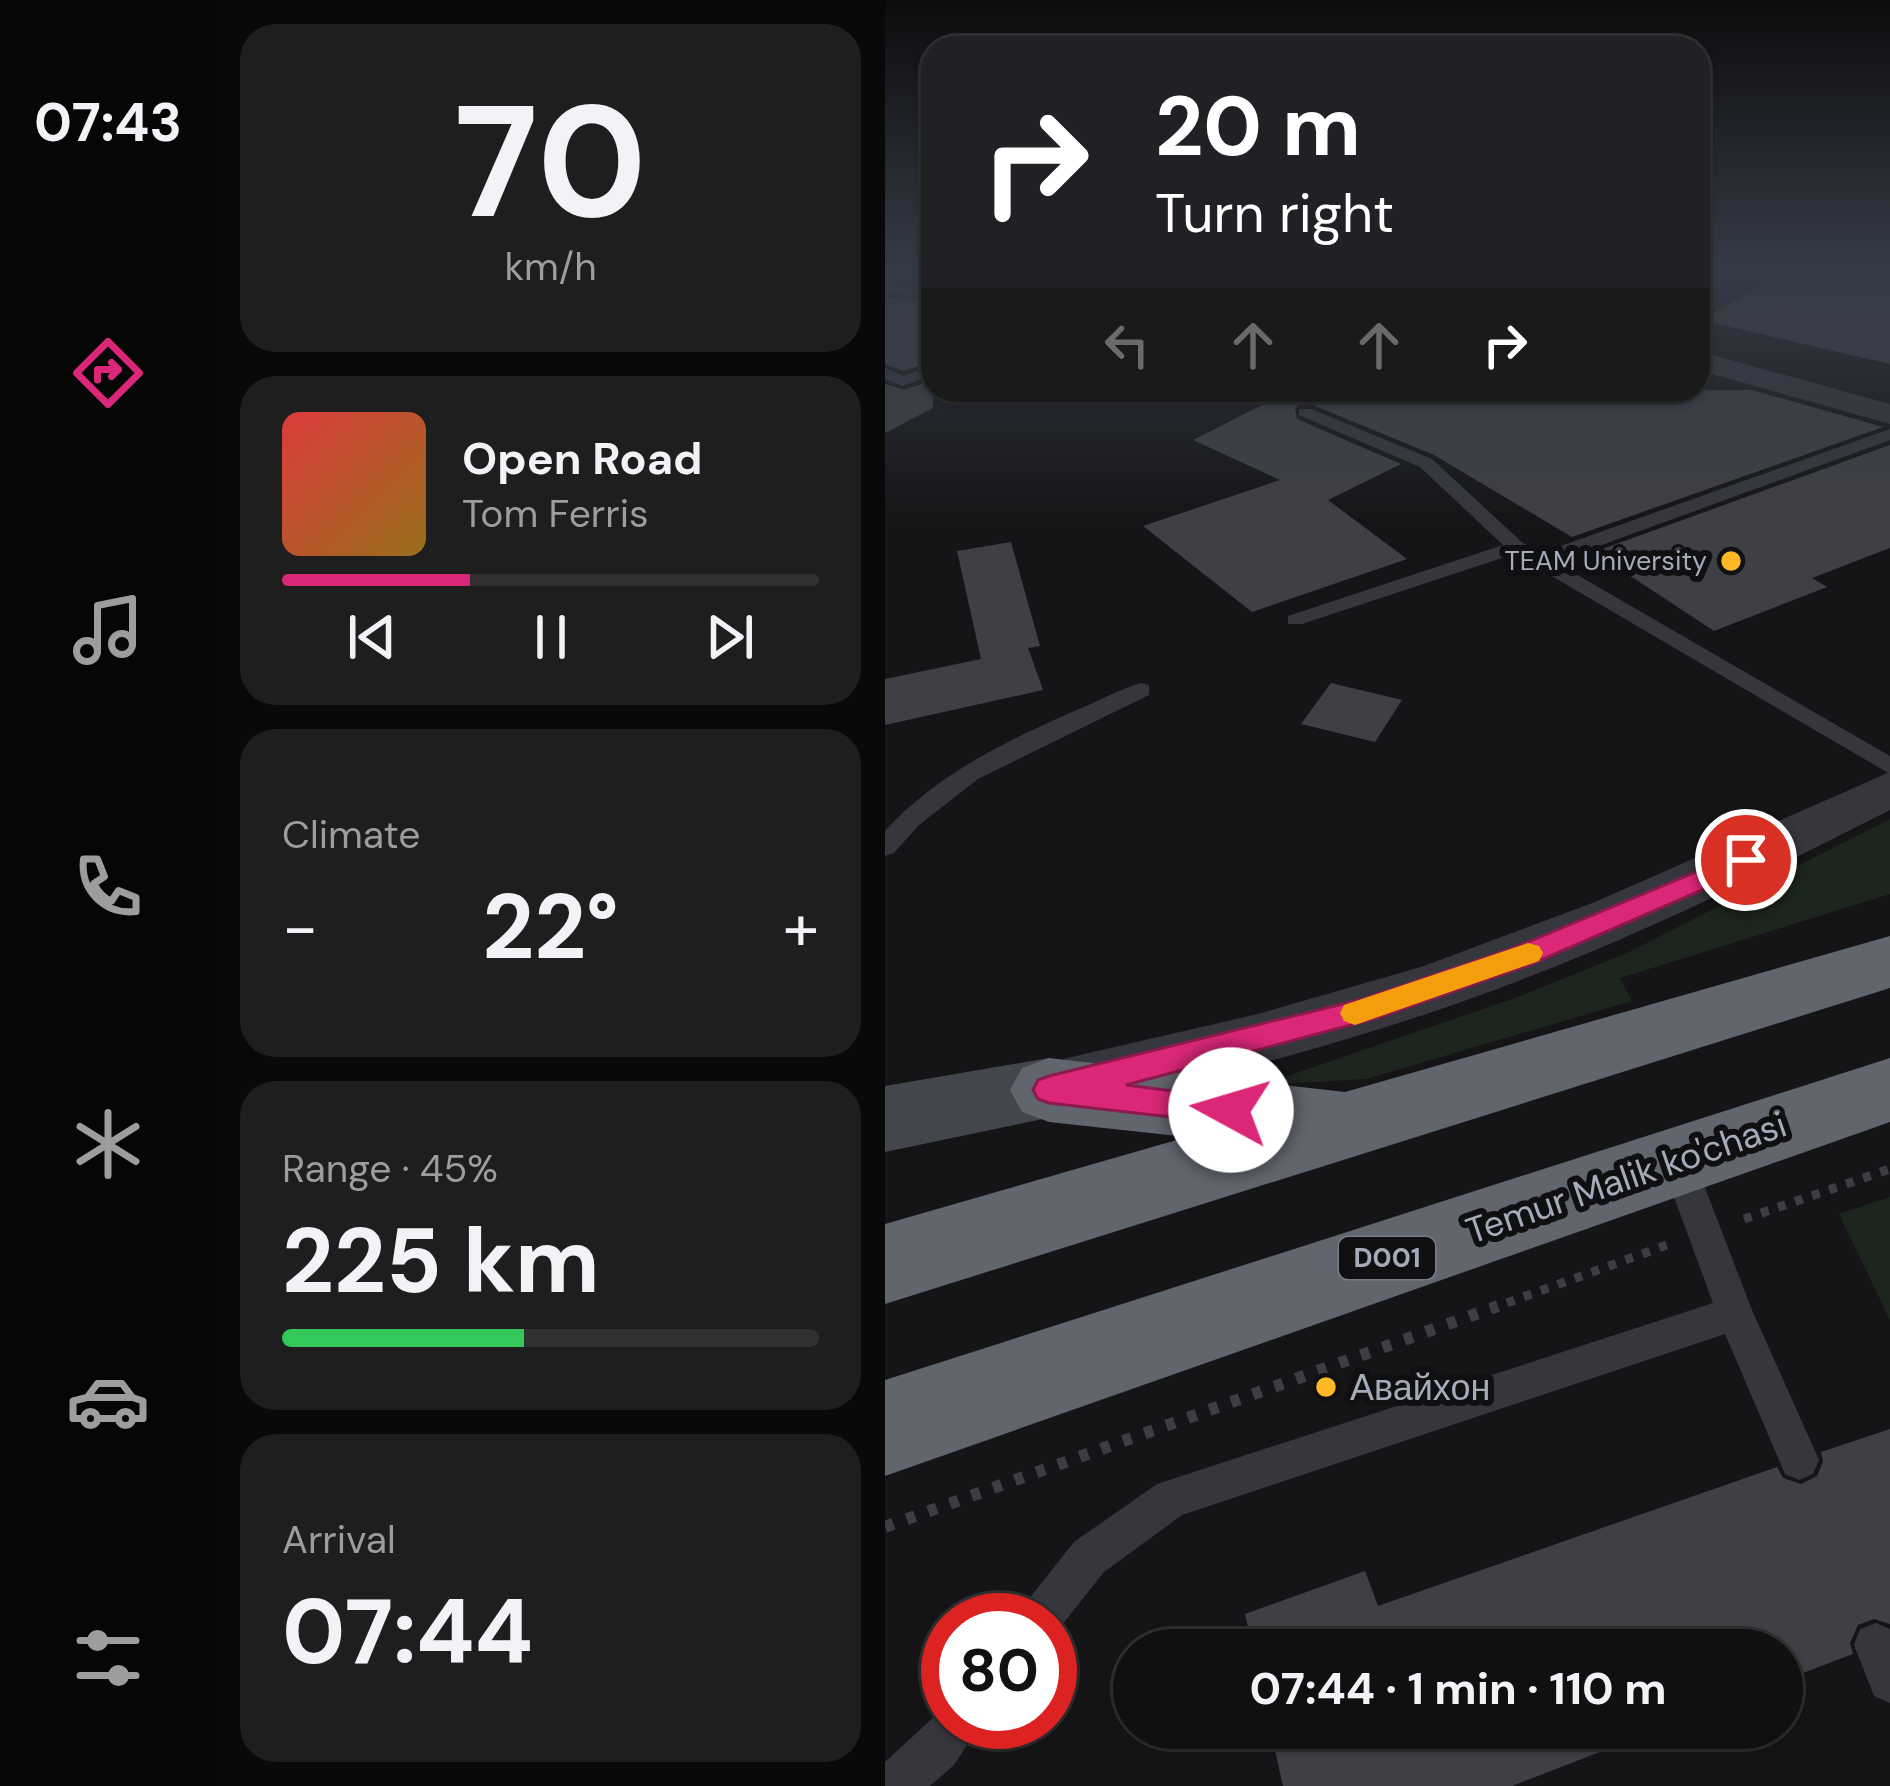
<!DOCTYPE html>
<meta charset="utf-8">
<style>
:root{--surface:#101011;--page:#1e1e1f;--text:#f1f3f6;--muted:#9c9d9f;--line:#303031;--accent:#db2777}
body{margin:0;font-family:"DM Sans",sans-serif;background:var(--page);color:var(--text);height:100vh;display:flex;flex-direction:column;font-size:45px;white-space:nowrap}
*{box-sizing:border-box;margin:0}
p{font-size:39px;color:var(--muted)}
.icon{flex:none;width:66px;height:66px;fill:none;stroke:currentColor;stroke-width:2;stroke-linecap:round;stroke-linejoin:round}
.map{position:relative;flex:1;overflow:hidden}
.details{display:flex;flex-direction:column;gap:24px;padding:24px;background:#090909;width:669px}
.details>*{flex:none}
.guide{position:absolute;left:36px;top:36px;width:789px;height:366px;border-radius:36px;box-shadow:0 3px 9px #0004,0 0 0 3px var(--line);background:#202124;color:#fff;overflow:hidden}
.speed{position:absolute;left:36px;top:1593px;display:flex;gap:24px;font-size:60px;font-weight:700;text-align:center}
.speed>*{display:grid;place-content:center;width:156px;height:156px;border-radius:50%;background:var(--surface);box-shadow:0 3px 9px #0004,0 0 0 3px var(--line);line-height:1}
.speed .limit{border:18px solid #d22;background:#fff;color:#111}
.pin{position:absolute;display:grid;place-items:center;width:102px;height:102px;color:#fff;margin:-51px;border:6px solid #fff;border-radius:50%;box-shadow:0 3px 12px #0007}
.me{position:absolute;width:132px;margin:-66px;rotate:276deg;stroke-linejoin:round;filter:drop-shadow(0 0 9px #0008)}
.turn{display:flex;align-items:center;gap:42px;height:252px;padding:0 36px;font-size:54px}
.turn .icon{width:156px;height:156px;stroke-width:2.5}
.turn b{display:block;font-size:84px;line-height:102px}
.lanes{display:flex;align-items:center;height:114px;padding:0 36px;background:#0003;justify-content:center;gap:60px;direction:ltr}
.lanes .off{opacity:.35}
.big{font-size:90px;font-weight:700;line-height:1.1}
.details .card{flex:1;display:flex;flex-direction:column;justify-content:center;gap:18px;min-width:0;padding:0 42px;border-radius:36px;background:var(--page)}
.details .dial{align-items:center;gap:0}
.dial b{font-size:156px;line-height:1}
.song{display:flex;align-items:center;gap:36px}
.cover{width:144px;height:144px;border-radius:18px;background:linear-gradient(135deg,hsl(0 70% 55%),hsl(40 70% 35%))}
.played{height:12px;border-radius:6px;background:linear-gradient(90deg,var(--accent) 35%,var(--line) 35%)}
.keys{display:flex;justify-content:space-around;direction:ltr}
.heat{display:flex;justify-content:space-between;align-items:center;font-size:66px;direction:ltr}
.charge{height:18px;border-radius:9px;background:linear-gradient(90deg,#34c759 45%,var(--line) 0)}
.trip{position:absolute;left:228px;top:1629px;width:690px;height:120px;border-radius:60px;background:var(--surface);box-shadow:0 3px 9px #0004,0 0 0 3px var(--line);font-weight:700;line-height:120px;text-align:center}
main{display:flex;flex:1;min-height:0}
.dock{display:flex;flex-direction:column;width:216px;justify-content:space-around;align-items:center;background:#060607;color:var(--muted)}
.dock .icon{width:84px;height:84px}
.dock .selected{color:var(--accent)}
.dock b{font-size:54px;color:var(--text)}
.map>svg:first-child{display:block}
.green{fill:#1d261e}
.building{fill:#3f4045}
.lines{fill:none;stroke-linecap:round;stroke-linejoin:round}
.path-far1{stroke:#3c3e44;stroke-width:9;stroke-dasharray:8 10;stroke-linecap:butt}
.path{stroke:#3c3e44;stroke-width:12;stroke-dasharray:9 14;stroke-linecap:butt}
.lane{fill:#36373d;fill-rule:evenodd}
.street{fill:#36373d;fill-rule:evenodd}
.secondary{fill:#44464d;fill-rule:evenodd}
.highway{fill:#61656e;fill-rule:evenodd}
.route{fill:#db2777;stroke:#8e194d;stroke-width:3}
.slow{fill:#f59e0b}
.poi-dot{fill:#ffb825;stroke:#101012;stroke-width:4.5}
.labels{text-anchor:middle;stroke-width:12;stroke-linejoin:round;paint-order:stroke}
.far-poi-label{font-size:27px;fill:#a6abb9;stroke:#101012;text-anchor:end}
.shield{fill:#101012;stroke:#797c87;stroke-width:3}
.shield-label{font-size:27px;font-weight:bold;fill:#a6abb9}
.near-street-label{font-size:36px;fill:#a6abb9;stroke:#101012}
.near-poi-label{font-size:36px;fill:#a6abb9;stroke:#101012;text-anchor:start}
</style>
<main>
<nav class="dock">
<b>07:43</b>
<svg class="icon selected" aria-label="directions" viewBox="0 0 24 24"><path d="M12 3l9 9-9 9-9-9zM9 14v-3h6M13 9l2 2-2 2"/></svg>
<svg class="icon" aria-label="music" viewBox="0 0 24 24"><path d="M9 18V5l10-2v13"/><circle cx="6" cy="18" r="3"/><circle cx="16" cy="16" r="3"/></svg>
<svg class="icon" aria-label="phone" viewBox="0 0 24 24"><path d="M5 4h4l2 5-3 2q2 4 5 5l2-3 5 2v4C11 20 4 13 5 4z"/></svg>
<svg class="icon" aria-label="climate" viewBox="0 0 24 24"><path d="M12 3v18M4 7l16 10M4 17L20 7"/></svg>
<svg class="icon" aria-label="car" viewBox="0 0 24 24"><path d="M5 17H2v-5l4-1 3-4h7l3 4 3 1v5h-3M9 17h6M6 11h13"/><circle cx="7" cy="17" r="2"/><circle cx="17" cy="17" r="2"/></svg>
<svg class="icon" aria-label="filters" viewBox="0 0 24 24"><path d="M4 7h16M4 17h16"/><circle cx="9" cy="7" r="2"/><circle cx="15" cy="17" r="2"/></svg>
</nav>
<section class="details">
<div class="card dial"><b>70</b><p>km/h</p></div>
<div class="card">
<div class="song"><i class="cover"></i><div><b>Open Road</b><p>Tom Ferris</p></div></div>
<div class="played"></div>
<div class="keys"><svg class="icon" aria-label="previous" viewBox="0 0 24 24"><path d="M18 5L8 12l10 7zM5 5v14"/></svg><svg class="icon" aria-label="pause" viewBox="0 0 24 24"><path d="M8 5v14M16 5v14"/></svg><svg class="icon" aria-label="next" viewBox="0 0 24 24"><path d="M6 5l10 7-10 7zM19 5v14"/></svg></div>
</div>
<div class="card"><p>Climate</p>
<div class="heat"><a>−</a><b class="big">22°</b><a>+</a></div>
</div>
<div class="card"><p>Range · 45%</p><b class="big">225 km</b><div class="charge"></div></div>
<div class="card"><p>Arrival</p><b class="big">07:44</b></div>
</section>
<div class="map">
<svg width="1005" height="1786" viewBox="0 0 1005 1786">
<rect width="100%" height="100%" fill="#151517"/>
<!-- green -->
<path class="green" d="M1005,819v75l-270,84 12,23 -266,78 -105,6 257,-88 111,-45z
M1005,1197v123l-51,-106z"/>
<!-- building -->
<path class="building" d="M903,271h102v93l-189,-44z
M0,298l48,2v61l-30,10 -18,-7z
M48,380v28l-48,25v-49l19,6z
M407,390h460l131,37 -311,110 -138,-82 -121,-50 -14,-1 -4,5 2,10 104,45 -73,36 79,59 -155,53 -109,-86 137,-46 -87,-40z
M1005,445v103l-78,30 15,9 -113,44 -120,-79z
M126,542l29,104 -12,2 15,42 -158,35v-46l96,-20 -24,-108z
M446,683l71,17 -27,42 -74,-18z
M1005,1429v195l-16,-5 -16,6 -8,18 3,11 -71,27v-31h-529l-8,-36 120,-43 13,35 399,-139 6,11 18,6 16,-8 6,-14 -2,-10z
M385,1728h392l-150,58h-229z"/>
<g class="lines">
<!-- path-far1 -->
<path class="path-far1" d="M859,1219l146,-50
M605,1309l177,-64"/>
<!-- path -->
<path class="path" d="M0,1527l613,-221"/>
<!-- lane -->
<path class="lane" d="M0,286l48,2v8l-48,-2z
M48,365v10l-31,11 -17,-7v-11l18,8z
M414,409h12l121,50 91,84 18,10 349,-124v11l-335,122 335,194v18l-376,-220 -212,70h-14v-8l215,-71 -83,-78 -121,-52z
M256,683l8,2v10l-171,84 -59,46 -25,28 -9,3v-25c51,-56 119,-89 187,-119 23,-9 45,-22 69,-29z
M792,1145l12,4 5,10 58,151 67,150 -6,14 -14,6 -14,-6 -60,-140 -543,181 -78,57 -50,63 -4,2v-17h-33l7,-15 50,-63 83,-58 556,-181 -53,-144 5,-10z
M991,1623l14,6v74l-16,-7 -20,-51 6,-16z
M63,1704v18h34l-28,43 -24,21h-45v-24z"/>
<!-- street -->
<path class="street" d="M813,351l192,53v20l-192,-54z
M1005,772v38c-139,71 -279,139 -426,191 -130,46 -263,79 -397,111l-23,-8 -10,-19 10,-19 23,-8 191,-44 166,-48 171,-64z"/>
<!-- secondary -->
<path class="secondary" d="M164,1058l27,10 12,22 -12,22 -191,40v-66z"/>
<!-- highway -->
<path class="highway" d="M1005,936v52l-1005,316v-80l302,-87 -138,-15 -27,-10 -12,-22 12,-22 27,-10 296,34z
M1005,1058v64l-1005,354v-96z"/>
</g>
<!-- sky -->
<linearGradient id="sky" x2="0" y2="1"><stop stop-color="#0c0c0d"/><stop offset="0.52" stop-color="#353b47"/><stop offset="1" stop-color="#353b47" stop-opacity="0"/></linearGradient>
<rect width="1005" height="522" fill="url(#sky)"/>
<!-- route -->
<path class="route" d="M861,851l9,3 4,6 -4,7 -223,97 -155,54 -251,67 117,15 5,10 -5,10 -12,4 -182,-21 -11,-4 -5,-9 5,-10 11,-4 314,-77 148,-50z"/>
<!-- slow -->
<path class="slow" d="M643,943l11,3 4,7 -4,8 -184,64 -11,-4 -4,-8 4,-8z"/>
<!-- markers -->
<g class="poi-dot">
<circle cx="846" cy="561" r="12"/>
<circle cx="441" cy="1387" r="12"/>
</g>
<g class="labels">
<!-- far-poi labels -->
<g class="far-poi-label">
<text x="822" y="570">TEAM University</text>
</g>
<!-- shield labels -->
<rect class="shield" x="454" y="1237" width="96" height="42" rx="9"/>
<g class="shield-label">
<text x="502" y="1267">D001</text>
</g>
<!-- near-street labels -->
<g class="near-street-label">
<text transform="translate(741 1177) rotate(-19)" y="13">Temur Malik ko'chasi</text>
</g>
<!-- near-poi labels -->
<g class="near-poi-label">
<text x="465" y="1400">Авайхон</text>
</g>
</g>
</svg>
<div class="speed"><div class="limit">80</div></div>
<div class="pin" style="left:861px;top:860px;background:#d93025"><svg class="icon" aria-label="arrive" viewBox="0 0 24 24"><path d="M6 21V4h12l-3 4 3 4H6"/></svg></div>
<svg class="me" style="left:346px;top:1110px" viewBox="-20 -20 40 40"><circle r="19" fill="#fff"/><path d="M0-13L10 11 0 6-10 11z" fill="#db2777"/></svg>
<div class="trip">07:44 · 1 min · 110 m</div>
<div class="guide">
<div class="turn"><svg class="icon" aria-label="right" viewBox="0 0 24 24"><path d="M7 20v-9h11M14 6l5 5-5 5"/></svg><div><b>20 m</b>Turn right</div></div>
<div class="lanes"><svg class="icon off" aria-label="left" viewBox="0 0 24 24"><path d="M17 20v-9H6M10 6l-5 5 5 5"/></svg><svg class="icon off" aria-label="ahead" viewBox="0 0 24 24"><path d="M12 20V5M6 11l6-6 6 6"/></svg><svg class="icon off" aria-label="ahead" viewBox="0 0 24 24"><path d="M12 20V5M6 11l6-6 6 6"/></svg><svg class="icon" aria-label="right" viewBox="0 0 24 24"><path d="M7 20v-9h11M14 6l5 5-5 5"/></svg></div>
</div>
</div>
</main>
